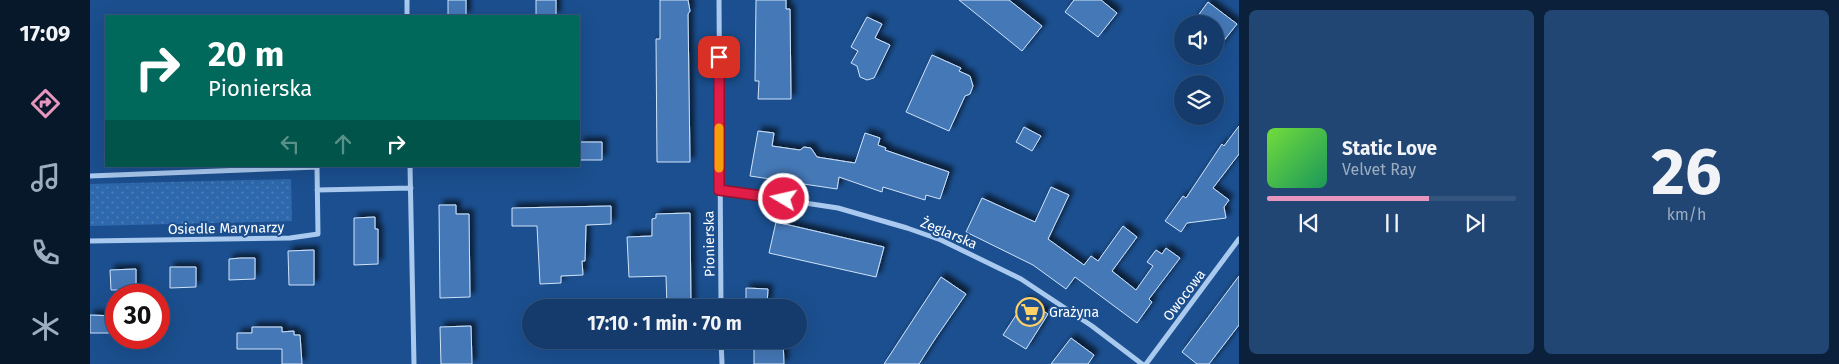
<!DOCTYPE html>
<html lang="pl">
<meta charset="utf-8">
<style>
:root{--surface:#143b6b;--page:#214673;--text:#f1f3f6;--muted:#9dadc1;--line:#33557e;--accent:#e797bd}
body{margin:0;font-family:"Fira Sans",sans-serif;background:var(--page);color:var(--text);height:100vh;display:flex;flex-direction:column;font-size:19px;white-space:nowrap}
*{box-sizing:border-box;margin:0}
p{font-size:16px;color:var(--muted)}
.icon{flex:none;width:28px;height:28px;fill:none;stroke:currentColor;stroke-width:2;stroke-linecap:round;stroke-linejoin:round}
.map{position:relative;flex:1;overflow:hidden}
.sheet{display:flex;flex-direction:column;gap:10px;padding:10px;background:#0b203b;width:600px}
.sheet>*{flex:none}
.hud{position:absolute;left:15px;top:15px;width:475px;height:152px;border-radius:0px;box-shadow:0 5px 20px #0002,0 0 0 1px var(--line);background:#00695c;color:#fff;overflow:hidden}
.controls{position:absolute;left:1084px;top:15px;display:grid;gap:10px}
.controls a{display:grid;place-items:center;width:50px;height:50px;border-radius:50%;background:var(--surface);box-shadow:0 5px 20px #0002,0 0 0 1px var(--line);font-size:25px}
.speed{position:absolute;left:15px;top:284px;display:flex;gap:10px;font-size:25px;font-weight:700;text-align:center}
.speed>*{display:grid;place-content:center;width:65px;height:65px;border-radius:50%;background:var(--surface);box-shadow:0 5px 20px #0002,0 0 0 1px var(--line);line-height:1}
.speed .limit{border:8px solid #d22;background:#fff;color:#111}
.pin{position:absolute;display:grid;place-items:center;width:42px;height:42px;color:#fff;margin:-21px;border-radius:10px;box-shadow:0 2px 8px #0006}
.me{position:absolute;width:55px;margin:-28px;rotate:279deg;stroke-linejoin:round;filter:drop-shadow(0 0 4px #0008)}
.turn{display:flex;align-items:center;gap:18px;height:105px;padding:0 20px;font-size:22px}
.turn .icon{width:65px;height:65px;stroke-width:2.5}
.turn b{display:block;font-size:35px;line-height:42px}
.lanes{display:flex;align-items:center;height:48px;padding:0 20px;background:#0003;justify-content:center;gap:25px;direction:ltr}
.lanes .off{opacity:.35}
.sheet .card{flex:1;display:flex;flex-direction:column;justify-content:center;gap:8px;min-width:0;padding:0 18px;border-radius:8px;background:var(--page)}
.sheet .dial{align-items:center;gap:0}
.dial b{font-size:65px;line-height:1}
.song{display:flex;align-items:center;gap:15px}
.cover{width:60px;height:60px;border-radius:8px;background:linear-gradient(135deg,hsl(100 70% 55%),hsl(150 70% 35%))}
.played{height:5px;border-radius:2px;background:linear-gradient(90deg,var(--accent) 65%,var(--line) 65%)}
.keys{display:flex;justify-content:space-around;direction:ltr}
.sheet .tiles{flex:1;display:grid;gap:10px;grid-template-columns:repeat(2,1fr)}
.trip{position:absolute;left:432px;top:299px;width:285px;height:50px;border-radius:25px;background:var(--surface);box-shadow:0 5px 20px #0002,0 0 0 1px var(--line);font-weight:700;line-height:50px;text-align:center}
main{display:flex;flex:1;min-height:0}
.menu{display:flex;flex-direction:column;width:90px;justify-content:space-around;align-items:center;background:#08182b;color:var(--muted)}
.menu .icon{width:35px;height:35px}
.menu .selected{color:var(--accent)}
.menu b{font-size:22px;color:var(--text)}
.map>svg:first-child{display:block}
.grass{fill:url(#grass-dots)}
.building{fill:#4478b7;stroke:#cfe3fa;filter:url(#shadow)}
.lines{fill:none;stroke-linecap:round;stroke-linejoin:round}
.minor{stroke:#a9c9ee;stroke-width:5}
.route-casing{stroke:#92132f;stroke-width:12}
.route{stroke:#e11d48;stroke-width:9}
.slow{stroke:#f59e0b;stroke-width:9}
.labels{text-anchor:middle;stroke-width:4;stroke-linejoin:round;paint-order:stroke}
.street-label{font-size:14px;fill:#fff;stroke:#1b4f8f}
.poi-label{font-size:14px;fill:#fff;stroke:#1b4f8f;text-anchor:start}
</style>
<main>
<nav class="menu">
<b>17:09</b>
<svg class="icon selected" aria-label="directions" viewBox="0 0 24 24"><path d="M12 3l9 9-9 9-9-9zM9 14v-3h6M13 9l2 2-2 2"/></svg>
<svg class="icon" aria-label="music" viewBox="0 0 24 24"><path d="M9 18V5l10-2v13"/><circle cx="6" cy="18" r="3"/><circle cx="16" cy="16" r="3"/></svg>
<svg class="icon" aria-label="phone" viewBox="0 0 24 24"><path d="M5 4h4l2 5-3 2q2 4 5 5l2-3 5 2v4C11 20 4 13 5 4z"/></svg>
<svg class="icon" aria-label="climate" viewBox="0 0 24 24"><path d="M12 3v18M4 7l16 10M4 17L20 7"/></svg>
</nav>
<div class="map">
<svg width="1149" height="364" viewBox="0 0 1149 364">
<defs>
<pattern id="grass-dots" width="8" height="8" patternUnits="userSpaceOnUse" patternTransform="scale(1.25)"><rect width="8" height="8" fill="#2e69ad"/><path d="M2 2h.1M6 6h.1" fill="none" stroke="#4d80b9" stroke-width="1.8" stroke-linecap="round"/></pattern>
<filter id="shadow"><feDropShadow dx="4.5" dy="-4.5" stdDeviation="2.5" flood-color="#0009"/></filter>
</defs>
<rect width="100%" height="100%" fill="#1b4f8f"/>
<!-- grass -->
<path class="grass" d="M201,179l1,42 -202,5v-42z"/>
<!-- building -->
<path class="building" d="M358,0h18v16h-18z
M446,0h20v16h-20z
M570,0h28l2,11 -2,3 2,148h-33l-1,-123h4z
M666,0h30v9h4l1,90h-33l1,-18h-4z
M869,0h50l33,26 -20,25z
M984,0h27l16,13 -19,24 -33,-25z
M1118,2l29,22 -22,28v-28h-23z
M777,17l15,7 -7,14 15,7 -16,33 -7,2 -7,-3 -3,-11 -6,-3 7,-12 -7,-4z
M842,55l29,13 -2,3 11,5 3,10 -3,8 -5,2 -16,35 -43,-19z
M1149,126v28l-26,34 16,12 -5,7 2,11 -39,5 -6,9 -16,-11 18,-25 3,2 36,-54 2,2z
M934,127l17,9 -9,15 -16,-9z
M668,131l16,2 -2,13 28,4 4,-3 7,1 6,9 38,6 10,-30 15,5 -2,7 8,3 -1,2 64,22 -9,27 -14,-4 -1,5 -42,-13 -1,5 -43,-15 -2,12 -87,-13z
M489,142h23v18h-23z
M961,187l18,8 -21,44 36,26 7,-9 7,5 25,-35 14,11 -25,34 24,19 17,-24 -6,-4 9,-12 6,4 4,-6 14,10 -31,41 3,3 -15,21 -62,-46 -9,12 -33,-24 -67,-33 16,-34 53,24z
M349,205h17v9h13l1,83 -30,1z
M521,206v18l-25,1 -1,36h-3l1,14 -22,1v7l-21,1 -3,-58h-25v-18z
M600,213l1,95h-24l-1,-32 -37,1 -2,-40 25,-1v-17l4,-1v-4z
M285,217v12h3v35l-24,1v-47z
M686,222l108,25 -8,30 -107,-24z
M224,250v35h-25l-1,-34z
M151,258h14v21l-26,1v-21z
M80,267h26v20l-26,1z
M46,269v21h-25l-1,-20z
M1149,276v49l-30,39h-12l-15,-12z
M851,277l25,17 -31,45 -16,25h-35z
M656,288l22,1 -1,15 -21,-1z
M936,300l22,14 -22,35 -23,-14z
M0,315l26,1v17h-26z
M381,326l1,38h-31l-1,-37z
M162,327h30v5l12,-1v4h6l2,29h-20v-15h-45v-16h15z
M981,338l23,17 -6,9h-37z
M664,340h29l1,24h-30z"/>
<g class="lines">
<!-- minor -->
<path class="minor" d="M317,0v16
M629,0l2,308
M320,166l4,198
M0,176l227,-9 1,67 -28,4 -200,3
M227,190l94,-2
M629,190l119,18 69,20 34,12 80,39 71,47 50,38
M631,340l1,24
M1056,364l93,-125"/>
</g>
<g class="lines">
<defs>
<path id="route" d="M629,57v133l65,9"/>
</defs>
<!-- route casing -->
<use href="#route" class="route-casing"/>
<!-- route -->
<use href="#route" class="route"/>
<!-- slow -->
<path class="slow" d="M629,128v40"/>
</g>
<!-- icons -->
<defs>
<symbol id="supermarket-ring" viewBox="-11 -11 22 22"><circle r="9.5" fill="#1b4f8f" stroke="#ffd166" stroke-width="1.5"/><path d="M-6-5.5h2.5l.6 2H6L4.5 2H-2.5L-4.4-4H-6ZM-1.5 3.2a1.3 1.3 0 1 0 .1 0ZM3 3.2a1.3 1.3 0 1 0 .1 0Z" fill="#ffd166"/></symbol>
</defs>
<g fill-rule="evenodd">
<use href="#supermarket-ring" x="924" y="296" width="32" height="32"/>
</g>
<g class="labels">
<!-- street labels -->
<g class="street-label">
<text transform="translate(136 228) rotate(-1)" y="5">Osiedle Marynarzy</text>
<text transform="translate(859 233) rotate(23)" y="5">Żeglarska</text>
<text transform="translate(619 244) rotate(-91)" y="5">Pionierska</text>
<text transform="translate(1094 295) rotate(-53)" y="5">Owocowa</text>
</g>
<!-- poi labels -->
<g class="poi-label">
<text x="959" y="317">Grażyna</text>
</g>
</g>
</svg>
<div class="controls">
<a><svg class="icon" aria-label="sound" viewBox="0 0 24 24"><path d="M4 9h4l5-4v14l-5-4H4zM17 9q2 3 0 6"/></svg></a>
<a><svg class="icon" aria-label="layers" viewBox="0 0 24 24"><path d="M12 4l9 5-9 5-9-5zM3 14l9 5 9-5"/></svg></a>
</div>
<div class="speed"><div class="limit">30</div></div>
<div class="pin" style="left:629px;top:57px;background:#d93025"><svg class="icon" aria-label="arrive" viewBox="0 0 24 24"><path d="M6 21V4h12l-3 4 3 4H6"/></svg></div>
<svg class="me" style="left:694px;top:199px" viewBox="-20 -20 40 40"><circle r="17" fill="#e11d48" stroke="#fff" stroke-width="3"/><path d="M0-11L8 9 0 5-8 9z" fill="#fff"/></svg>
<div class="trip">17:10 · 1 min · 70 m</div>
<div class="hud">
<div class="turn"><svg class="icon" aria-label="right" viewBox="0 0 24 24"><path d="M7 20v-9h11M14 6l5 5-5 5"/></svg><div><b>20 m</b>Pionierska</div></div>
<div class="lanes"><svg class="icon off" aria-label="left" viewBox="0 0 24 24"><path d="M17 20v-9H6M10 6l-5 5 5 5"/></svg><svg class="icon off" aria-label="ahead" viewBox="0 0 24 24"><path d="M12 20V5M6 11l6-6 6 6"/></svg><svg class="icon" aria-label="right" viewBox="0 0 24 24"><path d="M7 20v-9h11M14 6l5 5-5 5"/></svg></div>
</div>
</div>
<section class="sheet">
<div class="tiles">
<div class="card">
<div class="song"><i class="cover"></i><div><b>Static Love</b><p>Velvet Ray</p></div></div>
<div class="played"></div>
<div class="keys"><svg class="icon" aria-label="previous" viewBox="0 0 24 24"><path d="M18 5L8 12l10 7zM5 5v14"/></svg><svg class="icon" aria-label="pause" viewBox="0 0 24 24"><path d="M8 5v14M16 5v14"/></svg><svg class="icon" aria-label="next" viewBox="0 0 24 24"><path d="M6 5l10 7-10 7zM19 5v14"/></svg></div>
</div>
<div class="card dial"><b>26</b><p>km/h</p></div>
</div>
</section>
</main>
